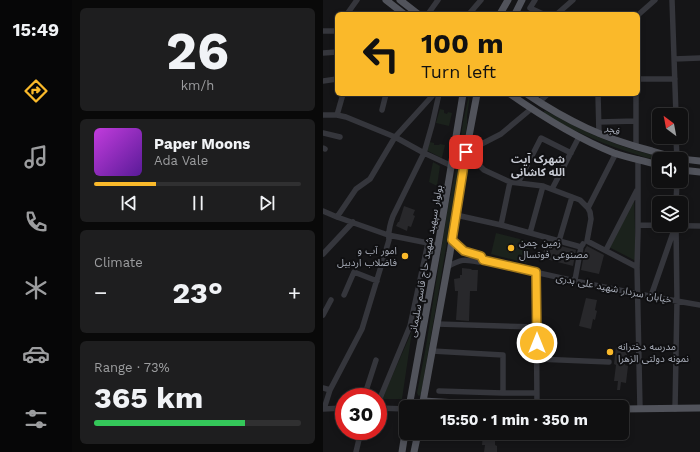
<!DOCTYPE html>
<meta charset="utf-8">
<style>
:root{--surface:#101011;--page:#1e1e1f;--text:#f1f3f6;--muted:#9c9d9f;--line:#303031;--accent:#fab92a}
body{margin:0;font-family:"Work Sans","Noto Sans Arabic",sans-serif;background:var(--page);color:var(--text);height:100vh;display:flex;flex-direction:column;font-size:15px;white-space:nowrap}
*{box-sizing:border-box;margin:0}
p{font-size:13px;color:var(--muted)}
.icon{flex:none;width:22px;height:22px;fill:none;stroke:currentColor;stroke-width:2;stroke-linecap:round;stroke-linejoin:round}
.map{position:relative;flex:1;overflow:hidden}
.drawer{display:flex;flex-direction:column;gap:8px;padding:8px;background:#090909;width:251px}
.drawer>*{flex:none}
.banner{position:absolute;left:12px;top:12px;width:305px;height:84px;border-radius:6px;box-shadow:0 2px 6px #0003,0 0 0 1px var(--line);background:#fab92a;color:#111;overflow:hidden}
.needle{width:26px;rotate:328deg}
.controls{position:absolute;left:329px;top:108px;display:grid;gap:8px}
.controls a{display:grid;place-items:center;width:36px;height:36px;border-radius:6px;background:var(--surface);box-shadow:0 2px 6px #0003,0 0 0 1px var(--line);font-size:20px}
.speed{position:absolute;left:12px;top:388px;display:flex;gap:8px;font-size:20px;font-weight:700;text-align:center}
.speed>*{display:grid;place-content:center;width:52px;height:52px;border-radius:50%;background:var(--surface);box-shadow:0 2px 6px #0003,0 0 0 1px var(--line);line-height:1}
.speed .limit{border:6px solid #d22;background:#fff;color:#111}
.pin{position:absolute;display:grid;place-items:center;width:34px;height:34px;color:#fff;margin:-17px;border-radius:8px;box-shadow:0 2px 6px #0006}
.me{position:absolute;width:44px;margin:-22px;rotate:0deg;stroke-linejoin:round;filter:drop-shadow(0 0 3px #0008)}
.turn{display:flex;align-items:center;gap:14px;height:84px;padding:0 20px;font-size:18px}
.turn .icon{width:52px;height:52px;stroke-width:2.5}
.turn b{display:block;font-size:28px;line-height:34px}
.big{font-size:30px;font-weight:700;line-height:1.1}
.drawer .widget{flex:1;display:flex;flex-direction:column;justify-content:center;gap:6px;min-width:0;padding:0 14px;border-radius:6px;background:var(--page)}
.drawer .dial{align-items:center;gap:0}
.dial b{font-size:52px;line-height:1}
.song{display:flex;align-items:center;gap:12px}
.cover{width:48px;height:48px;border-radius:6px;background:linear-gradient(135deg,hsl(290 70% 55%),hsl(270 70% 35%))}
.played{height:4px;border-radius:2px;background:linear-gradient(90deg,var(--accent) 30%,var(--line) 30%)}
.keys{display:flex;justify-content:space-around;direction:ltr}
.heat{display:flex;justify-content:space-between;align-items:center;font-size:22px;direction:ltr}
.charge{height:6px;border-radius:3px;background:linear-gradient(90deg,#34c759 73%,var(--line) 0)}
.trip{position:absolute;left:76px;top:400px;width:230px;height:40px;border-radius:6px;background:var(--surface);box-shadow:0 2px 6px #0003,0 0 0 1px var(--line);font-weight:700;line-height:40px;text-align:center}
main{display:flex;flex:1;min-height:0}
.dock{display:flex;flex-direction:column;width:72px;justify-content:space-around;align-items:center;background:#060607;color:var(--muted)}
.dock .icon{width:28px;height:28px}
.dock .on{color:var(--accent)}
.dock b{font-size:18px;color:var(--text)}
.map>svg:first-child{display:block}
.green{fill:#1b221c}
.building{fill:#28282b}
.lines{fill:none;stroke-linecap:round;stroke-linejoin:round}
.minor{stroke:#35363c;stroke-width:5.5}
.major{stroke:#51535b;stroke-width:7}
.route-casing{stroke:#a2781b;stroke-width:10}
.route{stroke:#fab92a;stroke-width:7}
.poi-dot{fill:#fab92a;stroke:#101012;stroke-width:1.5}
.labels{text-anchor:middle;stroke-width:4;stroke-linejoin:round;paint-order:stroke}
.street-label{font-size:10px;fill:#a6abb7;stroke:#101012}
.poi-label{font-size:10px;fill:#a6abb7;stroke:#101012;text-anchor:start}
.neighbourhood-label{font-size:11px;font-weight:bold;fill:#c7cad3;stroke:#101012}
</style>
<main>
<nav class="dock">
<b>15:49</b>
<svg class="icon on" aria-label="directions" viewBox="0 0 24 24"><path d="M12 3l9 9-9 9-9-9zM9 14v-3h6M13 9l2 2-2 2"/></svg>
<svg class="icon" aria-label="music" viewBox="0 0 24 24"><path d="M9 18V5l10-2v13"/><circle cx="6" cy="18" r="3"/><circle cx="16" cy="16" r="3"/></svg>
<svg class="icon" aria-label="phone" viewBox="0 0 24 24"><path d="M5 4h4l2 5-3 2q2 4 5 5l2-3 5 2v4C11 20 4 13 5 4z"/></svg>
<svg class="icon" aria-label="climate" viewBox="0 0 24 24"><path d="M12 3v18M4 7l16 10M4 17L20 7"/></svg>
<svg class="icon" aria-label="car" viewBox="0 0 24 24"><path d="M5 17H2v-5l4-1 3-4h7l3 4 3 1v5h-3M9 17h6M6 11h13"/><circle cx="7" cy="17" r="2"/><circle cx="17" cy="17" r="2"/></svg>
<svg class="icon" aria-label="filters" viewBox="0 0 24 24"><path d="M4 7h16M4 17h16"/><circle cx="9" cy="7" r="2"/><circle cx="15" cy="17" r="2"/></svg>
</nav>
<section class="drawer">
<div class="widget dial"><b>26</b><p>km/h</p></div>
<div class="widget">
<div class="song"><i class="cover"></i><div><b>Paper Moons</b><p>Ada Vale</p></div></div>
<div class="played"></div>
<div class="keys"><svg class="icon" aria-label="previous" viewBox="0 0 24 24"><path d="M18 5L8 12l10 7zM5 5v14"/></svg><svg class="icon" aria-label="pause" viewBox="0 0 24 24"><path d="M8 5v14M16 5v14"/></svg><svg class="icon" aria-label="next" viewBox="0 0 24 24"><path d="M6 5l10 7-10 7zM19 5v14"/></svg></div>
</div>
<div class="widget"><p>Climate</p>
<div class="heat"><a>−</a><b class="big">23°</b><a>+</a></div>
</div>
<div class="widget"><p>Range · 73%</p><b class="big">365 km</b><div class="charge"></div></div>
</section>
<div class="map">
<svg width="377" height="452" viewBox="0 0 377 452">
<rect width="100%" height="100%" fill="#151517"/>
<!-- green -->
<path class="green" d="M146,95h1l-3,21v9l-46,269 -2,2 -1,-1 -1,-2 9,-47 22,-139 9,-42 6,-43z
M117,109l4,1v3l3,1 1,-2 4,1 -3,13 -13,-3z
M221,111h2c40,22 82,41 127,48h-14v2c-30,-8 -59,-18 -87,-32 -9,-4 -18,-10 -27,-15l-1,-2z
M107,142l4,1v2h5l1,-1 5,1 -3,13 -16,-8z
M110,162l7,4 -3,20 -8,-4z
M311,197l2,64 -27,-14z
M173,233l35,9 -5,21 -35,-9z
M89,331l-10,68h-20z"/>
<!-- building -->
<path class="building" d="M81,206l11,4 -2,5 2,1 -4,11 -3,-1 -1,5 -11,-5 2,-4h1z
M223,242l30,8 -3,16 -31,-8z
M264,246l17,9 -5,19 -18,-4 4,-21z
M139,268l9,1 1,1h6l-1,21h-7l-1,30 -13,-1 2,-29h-3l-1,-12 6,-1v-3h2z
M263,298l11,2 -2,10 2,1 -2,9 -2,-1 -2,10 -12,-3z
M293,347l12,1 -3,17 3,1 -2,17 -5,-1 -1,8h-3l1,-9h-4l2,-16 -2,-1z
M160,433h12v12l2,1v6h-13l1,-7h-3z"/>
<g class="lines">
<!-- minor -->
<path class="minor" d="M212,0l-5,8 13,6
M349,0l4,115
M24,14l10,-14
M105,14l10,-14
M146,14l12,-14
M234,14l16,-14
M315,15l17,-15
M0,31h12
M0,53l14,-1
M351,59l26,-1
M315,79h37
M0,81l14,-2
M275,94l1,40
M313,94v53
M216,102l9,-8
M208,109l-30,25 -35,18 18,18 26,12 33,4 37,14 8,8 2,4 1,7 -4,22 50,26
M59,110l4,-16
M0,115h14l9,2 49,20 29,16 28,13
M14,115l6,-21
M276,122l37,-1
M0,133l17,4
M353,137l1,22
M0,148l2,1
M315,159v73l-1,35 3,142
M195,183l23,-45 30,15
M229,189l27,-52
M353,203l1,-22
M265,208l28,-55
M0,211l14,6 51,18 40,8 10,3
M133,215l45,10 80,22
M14,217l19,-28 14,-10 25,-42 39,-43
M178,225l9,-43
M315,225l62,1
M207,233l13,-47
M129,240l12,11 16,5 3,4c71,17 144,33 217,45
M236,241l13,-44
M283,250l31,-60
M0,254l30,-32
M124,267c14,-8 17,-8 32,-5l4,-2
M213,272l1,135
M252,280l6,-33 2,-3
M21,295l10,-23 23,9
M328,296l23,-66
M0,315l8,-15
M114,324l100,3
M109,351l71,4v38h34
M214,359l72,3
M0,388l7,2
M116,391l64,2
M41,397l12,-37
M55,403l32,-77 18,-83
M55,408l28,1
M0,409l21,-1
M1,409l6,-19 32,-61 27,-89c-1,-8 1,-16 4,-24l31,-63 8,-28 7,-31
M352,409l2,-108 -1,-76
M33,452l5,-21"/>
<!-- major -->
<path class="major" d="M63,0l18,14
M77,0l18,14
M177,14l8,-14
M192,14l7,-14
M187,94c33,23 66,44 104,59 15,5 30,8 45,12
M204,94c40,27 78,45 125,57 16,5 31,9 48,10
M358,170l19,2
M100,401l102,6
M86,407l29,-161 25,-152
M99,407l28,-154 16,-101 11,-58
M299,409l78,-1
M79,452l4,-25
M91,452l4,-19"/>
</g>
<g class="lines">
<defs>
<path id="route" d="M143,152l-14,88 12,11 17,5 2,4 53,12 1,71"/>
</defs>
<!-- route casing -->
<use href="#route" class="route-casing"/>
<!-- route -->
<use href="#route" class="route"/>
</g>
<!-- markers -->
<g class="poi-dot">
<circle cx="188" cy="248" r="4"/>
<circle cx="82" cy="256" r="4"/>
<circle cx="287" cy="352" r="4"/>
</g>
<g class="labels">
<!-- street labels -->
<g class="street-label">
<text transform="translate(290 129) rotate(20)" y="4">فجر</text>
<text transform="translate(102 261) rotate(-80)" y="4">بولوار سپهبد شهید حاج قاسم سلیمانی</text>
<text transform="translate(291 288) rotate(11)" y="4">خیابان سردار شهید علی بدری</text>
</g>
<!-- poi labels -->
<g class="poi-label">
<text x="196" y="246">زمین چمن<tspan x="196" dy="12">مصنوعی فوتسال</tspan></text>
<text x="74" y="254" text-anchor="end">امور آب و<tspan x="74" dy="12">فاضلاب اردبیل</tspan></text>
<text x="295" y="350">مدرسه دخترانه<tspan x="295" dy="12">نمونه دولتی الزهرا</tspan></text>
</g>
<!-- neighbourhood labels -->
<g class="neighbourhood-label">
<text x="215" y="163">شهرک آیت<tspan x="215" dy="13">الله کاشانی</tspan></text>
</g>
</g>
</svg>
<div class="controls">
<a><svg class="needle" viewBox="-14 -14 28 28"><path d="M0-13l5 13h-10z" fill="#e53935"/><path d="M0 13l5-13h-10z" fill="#9c9d9f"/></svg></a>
<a><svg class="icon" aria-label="sound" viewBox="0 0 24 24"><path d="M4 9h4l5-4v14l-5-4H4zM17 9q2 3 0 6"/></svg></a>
<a><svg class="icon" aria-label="layers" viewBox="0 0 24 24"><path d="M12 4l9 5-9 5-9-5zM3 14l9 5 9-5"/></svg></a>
</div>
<div class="speed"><div class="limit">30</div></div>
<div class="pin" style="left:143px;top:152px;background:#d93025"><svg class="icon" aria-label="arrive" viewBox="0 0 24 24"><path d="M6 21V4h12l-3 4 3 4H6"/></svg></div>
<svg class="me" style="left:214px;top:343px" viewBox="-20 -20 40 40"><circle r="17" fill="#fab92a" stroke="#fff" stroke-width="3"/><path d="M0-11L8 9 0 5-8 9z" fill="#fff"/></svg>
<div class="trip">15:50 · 1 min · 350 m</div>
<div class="banner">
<div class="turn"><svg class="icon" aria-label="left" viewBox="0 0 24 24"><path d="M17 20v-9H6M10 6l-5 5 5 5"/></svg><div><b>100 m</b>Turn left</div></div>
</div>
</div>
</main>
